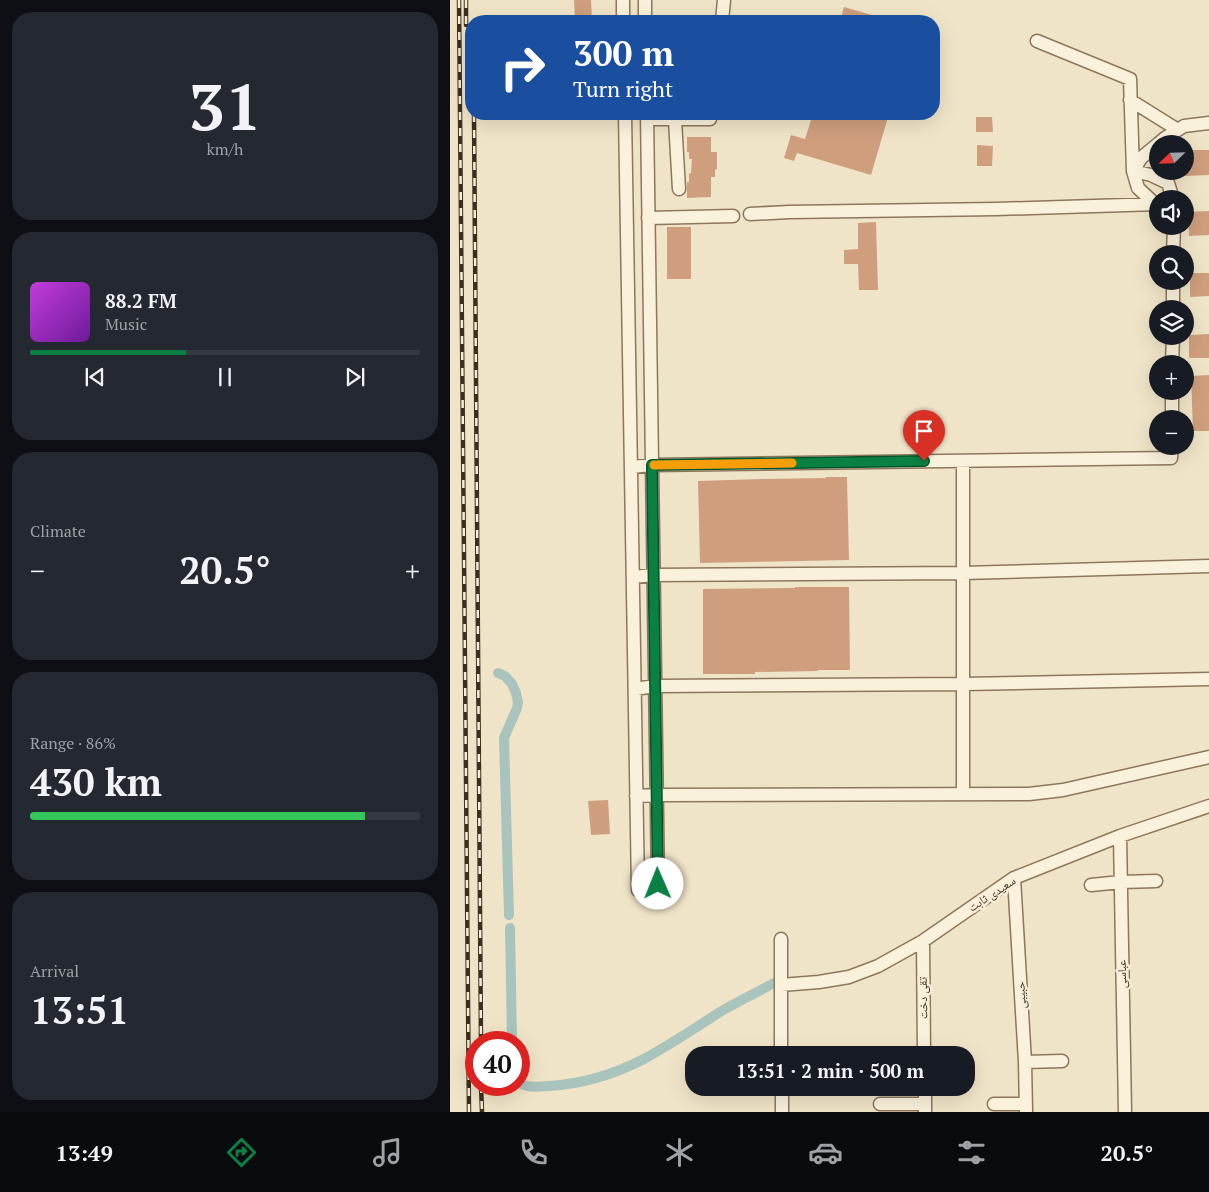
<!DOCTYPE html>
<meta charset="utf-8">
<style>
:root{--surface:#171b24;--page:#242831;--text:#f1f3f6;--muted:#9ea1a6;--line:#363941;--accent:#0b8043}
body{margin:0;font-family:"PT Serif","Noto Naskh Arabic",serif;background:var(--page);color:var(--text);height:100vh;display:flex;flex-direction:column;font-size:19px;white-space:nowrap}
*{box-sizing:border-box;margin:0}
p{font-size:16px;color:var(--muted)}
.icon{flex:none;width:28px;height:28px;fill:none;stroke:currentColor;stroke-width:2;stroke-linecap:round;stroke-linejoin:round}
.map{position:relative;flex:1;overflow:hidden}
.details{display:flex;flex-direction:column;gap:12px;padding:12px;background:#0d0f14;width:450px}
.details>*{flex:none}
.banner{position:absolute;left:15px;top:15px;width:475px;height:105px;border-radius:20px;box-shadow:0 5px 20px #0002;background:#1a4fa0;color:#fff;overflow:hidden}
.needle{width:32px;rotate:247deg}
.tools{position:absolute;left:699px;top:135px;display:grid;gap:10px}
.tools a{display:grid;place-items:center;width:45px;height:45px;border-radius:50%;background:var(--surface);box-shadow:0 5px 20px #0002;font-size:25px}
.speed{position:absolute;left:15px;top:1031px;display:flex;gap:10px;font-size:25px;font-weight:700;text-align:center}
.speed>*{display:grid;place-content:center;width:65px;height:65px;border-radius:50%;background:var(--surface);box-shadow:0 5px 20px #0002;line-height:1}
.speed .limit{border:8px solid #d22;background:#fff;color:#111}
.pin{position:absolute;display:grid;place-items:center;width:42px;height:42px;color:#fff;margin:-51px -21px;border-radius:50% 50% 50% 0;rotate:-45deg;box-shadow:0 0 5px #0007}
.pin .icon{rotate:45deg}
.me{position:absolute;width:55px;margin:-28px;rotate:359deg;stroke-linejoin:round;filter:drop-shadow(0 0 4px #0008)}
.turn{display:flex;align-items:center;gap:18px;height:105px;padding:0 25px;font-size:22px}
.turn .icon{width:65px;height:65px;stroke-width:2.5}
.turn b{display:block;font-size:35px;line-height:42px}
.big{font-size:38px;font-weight:600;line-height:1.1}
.details .tile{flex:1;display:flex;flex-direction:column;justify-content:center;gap:8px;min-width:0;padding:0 18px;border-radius:20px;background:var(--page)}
.details .dial{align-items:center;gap:0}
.dial b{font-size:65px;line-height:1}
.song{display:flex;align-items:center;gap:15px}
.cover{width:60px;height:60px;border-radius:8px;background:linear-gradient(135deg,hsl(290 70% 55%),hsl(280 70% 35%))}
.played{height:5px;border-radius:2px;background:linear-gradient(90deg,var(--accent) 40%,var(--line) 40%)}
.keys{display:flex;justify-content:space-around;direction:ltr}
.heat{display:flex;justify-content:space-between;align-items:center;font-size:28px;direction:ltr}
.charge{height:8px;border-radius:4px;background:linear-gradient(90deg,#34c759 86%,var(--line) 0)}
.trip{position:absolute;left:235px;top:1046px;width:290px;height:50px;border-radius:20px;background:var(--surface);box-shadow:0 5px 20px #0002;font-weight:600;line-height:50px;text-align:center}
.tabs{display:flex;height:80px;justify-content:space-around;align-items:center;background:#090b0e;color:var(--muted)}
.tabs .icon{width:35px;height:35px}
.tabs .active{color:var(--accent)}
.tabs b{font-size:22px;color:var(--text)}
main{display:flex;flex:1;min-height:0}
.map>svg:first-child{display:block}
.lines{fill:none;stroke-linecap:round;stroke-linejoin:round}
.canal{stroke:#a9c4bc;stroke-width:10}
.building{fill:#cf9f7d}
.minor-casing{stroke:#8d765c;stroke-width:15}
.minor{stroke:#faf1dc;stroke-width:12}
.rail-casing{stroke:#3d2e20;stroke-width:4.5}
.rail{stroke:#f7eed8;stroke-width:2.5;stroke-dasharray:8;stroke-linecap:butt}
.route-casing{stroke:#07532c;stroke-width:12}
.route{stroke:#0b8043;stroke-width:9}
.slow{stroke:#f59e0b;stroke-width:9}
.labels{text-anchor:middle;stroke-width:5;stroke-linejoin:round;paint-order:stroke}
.street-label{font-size:12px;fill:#3d2e20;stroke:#f7eed8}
</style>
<main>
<section class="details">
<div class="tile dial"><b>31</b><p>km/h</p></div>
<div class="tile">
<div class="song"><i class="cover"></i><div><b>88.2 FM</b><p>Music</p></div></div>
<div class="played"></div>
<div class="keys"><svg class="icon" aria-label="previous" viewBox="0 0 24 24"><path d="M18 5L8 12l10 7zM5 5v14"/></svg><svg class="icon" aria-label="pause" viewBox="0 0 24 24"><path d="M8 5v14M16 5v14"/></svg><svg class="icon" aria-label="next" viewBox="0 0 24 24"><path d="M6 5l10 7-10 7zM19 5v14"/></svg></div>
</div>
<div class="tile"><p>Climate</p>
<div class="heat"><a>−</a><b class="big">20.5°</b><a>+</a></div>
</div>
<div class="tile"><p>Range · 86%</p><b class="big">430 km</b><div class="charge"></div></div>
<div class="tile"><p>Arrival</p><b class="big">13:51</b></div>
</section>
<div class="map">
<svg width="759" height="1112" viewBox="0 0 759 1112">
<rect width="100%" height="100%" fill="#f0e4c8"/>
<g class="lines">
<!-- canal -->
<path class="canal" d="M48,673l7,3 7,8 4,9 2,9 -1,6 -13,30 5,177
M60,928l2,114
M69,1083c9,5 19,4 30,3 32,-2 66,-12 95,-27 26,-14 51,-31 76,-47 17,-10 36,-19 54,-29"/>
</g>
<!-- building -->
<path class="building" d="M124,0h17l1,21h-17z
M394,7l42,12 -1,2h-45z
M346,114h93l-18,61 -74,-22 -3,8 -10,-3 7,-23 14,4 6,-19 -15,-5z
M526,117h16l1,15h-17z
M237,137h24v15h6v17l-2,1v7h-4v20l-24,1v-16h2v-8l2,-1 1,-14h-3v-7h-2z
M527,145l16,1 -1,20h-15z
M735,150h24v25l-24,1z
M759,211v24l-20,1 -1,-24z
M426,222l2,68h-19l-1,-26h-14v-14l14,-1v-26z
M217,227h24v52h-24z
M740,273h19v23l-19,1z
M759,334v24h-20v-23z
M759,375v56h-16l-2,-55z
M376,477h21l2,83 -149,3 -2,-82 63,-2 65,-1z
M345,587h54l1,83h-32v1l-63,1v2h-52v-85l92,-1z
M158,800l2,34 -19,1 -3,-34z"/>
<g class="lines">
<defs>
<path id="minor" d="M173,0v21
M195,0v21
M272,21l2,-21
M587,41l93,38 3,92 18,4 17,8 5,16
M680,100l48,30
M175,114l13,776 20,-6 -11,-770
M197,119h63v-5
M225,120l4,69
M708,144l7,-6 19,-12 25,-3
M705,204l-17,-16 -5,-17 8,-13 17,-14
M300,214l39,-2 207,-3 162,-5
M198,218l85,-2
M723,254l1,-28
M723,309v-28
M722,364l1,-28
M722,419v-28
M513,461v333
M181,467l21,-2 519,-7 1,-12
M183,577l20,-2 310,-2 246,-7
M185,689l20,-3 309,-2 245,-5
M186,796l20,-1 373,-1 34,-4 146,-33
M670,836l5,276
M564,878l11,184 1,50
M641,885l30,-3 35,-1
M331,939v116
M473,941l1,114
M331,985l38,-3 30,-5 29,-11 45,-25 91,-63 106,-42 89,-30
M575,1062l37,-1
M332,1088v24
M475,1088v24
M430,1104h45
M544,1104h32"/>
</defs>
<!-- minor casing -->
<use href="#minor" class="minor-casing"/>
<!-- minor -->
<use href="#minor" class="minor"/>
<defs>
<path id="rail" d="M9,0l10,1112
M16,0v25
M24,114l7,928
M31,1085l1,27"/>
</defs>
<!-- rail casing -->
<use href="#rail" class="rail-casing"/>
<!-- rail -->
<use href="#rail" class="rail"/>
</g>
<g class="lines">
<defs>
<path id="route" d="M208,884l-6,-419 272,-4"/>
</defs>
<!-- route casing -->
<use href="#route" class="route-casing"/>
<!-- route -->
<use href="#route" class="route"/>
<!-- slow -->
<path class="slow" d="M204,465l138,-2"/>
</g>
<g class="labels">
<!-- street labels -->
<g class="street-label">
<text transform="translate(542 894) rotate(-33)" y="4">سعیدی ثابت</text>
<text transform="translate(672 974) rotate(-91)" y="4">عباسی</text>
<text transform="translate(571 995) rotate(-93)" y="4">حبیبی</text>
<text transform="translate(473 998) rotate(-91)" y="4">تقی دخت</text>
</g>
</g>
</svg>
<div class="tools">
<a><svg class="needle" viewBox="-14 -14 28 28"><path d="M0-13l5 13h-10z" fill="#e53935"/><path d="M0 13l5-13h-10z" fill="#9ea1a6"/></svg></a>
<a><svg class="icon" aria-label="sound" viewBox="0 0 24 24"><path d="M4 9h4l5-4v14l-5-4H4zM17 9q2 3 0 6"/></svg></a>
<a><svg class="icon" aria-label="search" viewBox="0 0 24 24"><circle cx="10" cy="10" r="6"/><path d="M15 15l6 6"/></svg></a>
<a><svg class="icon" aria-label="layers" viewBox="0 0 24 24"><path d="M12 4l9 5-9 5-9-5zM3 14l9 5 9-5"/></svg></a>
<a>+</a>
<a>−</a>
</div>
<div class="speed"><div class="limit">40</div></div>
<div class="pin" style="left:474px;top:461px;background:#d93025"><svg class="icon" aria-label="arrive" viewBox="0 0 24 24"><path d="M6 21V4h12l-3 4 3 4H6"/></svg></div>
<svg class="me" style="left:208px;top:884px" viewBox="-20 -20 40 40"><circle r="19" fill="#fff"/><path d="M0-13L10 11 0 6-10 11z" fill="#0b8043"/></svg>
<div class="trip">13:51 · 2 min · 500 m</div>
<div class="banner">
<div class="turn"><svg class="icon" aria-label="right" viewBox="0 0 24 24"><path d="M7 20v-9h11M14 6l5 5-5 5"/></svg><div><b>300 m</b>Turn right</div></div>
</div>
</div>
</main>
<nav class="tabs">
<b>13:49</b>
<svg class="icon active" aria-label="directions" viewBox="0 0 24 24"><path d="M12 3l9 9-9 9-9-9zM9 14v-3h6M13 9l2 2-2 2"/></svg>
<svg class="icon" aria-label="music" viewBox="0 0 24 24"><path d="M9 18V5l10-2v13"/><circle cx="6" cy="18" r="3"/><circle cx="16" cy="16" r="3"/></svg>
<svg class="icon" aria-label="phone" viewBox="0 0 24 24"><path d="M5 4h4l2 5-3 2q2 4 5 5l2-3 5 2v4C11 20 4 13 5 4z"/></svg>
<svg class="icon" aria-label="climate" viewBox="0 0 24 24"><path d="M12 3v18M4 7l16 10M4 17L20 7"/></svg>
<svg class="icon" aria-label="car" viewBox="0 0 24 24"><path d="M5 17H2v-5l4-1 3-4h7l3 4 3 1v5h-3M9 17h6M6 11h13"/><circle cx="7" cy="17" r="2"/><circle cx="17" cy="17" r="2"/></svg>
<svg class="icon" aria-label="filters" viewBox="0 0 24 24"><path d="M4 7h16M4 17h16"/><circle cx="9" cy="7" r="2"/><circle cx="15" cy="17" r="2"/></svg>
<b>20.5°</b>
</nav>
